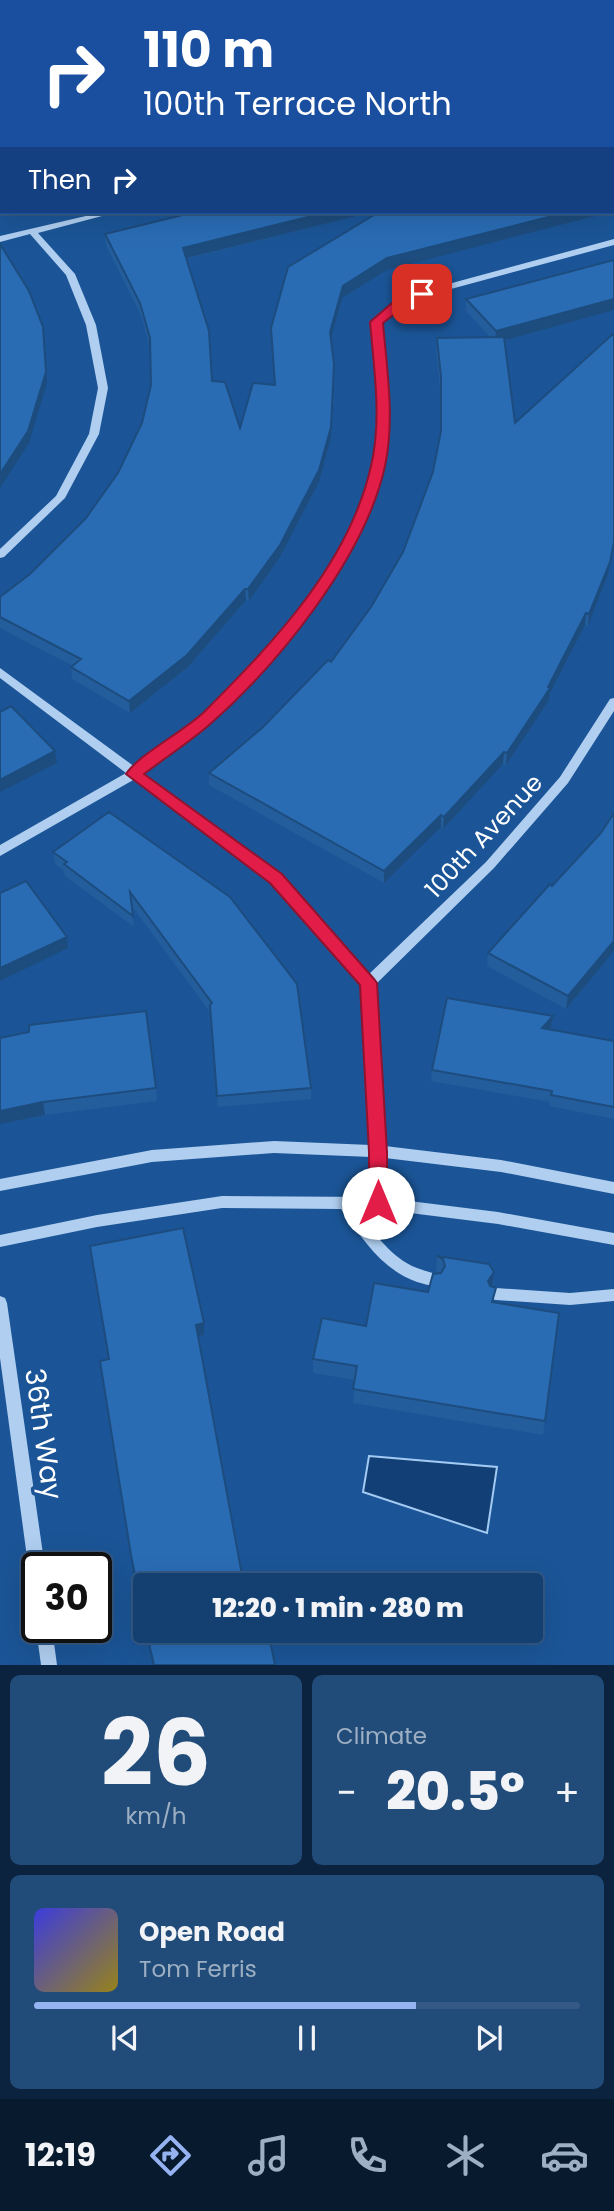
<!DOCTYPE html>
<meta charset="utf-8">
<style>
:root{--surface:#144071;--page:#214b79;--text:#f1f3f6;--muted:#9dafc3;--line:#335984;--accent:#95b2f1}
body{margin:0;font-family:Poppins,sans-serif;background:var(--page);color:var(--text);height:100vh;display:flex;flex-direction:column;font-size:26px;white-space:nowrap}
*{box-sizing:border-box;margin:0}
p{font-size:23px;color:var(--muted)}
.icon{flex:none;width:38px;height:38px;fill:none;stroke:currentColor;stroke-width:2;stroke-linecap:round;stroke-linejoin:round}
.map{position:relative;height:1665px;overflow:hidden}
.details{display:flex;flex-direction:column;gap:10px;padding:10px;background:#0b233e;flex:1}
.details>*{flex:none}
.top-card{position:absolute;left:0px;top:0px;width:614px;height:214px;box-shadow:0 7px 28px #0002,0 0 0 2px var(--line);background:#1a4fa0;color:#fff;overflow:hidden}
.speed{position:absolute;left:21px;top:1552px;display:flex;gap:14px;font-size:35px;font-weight:700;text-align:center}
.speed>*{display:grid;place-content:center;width:91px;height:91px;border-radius:50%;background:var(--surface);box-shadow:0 7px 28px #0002,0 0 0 2px var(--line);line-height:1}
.speed .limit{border:4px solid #111;border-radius:10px;background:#fff;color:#111}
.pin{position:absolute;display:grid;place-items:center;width:60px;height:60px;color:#fff;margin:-30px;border-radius:14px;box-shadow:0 4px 10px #0006}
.me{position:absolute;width:77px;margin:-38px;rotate:0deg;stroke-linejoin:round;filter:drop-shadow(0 0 5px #0008)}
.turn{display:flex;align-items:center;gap:24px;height:147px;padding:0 28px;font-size:32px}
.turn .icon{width:91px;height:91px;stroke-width:2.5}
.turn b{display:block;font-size:49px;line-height:60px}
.then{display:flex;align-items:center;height:66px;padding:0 28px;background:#0003;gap:14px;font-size:26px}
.big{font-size:52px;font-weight:800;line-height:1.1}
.details .tile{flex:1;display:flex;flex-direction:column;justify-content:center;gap:10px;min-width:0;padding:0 24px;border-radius:10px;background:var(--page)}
.details .dial{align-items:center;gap:0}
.dial b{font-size:91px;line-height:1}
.song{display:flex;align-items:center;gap:21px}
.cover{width:84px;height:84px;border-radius:10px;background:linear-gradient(135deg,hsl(240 70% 55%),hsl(50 70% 35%))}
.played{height:7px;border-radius:4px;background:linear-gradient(90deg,var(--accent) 70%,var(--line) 70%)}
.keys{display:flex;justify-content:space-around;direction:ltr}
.heat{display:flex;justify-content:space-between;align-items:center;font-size:38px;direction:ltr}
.details .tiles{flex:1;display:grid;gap:10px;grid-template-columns:1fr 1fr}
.tile:last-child{grid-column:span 2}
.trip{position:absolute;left:133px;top:1573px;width:410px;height:70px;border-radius:7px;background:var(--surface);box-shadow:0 7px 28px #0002,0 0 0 2px var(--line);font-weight:800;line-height:70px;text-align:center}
.menu{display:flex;height:112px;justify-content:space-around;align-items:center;background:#081a2d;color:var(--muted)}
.menu .icon{width:49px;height:49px}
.menu .current{color:var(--accent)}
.menu b{font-size:32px;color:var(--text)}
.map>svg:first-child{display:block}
.water{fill:#123f75;stroke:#a2caf2;stroke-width:2}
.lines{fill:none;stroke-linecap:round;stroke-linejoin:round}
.stream{fill:#a2caf2;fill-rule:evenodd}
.minor{fill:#afcef0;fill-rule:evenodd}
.wall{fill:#245d9b}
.shaded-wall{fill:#1d4c7e}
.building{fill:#2a6cb4;stroke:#1d4c7e;stroke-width:2}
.route{fill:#e11d48;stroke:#92132f;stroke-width:2}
.labels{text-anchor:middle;stroke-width:7;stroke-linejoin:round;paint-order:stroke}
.street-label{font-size:24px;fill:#fff;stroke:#1b5597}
.near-street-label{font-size:28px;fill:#fff;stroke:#1b5597}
</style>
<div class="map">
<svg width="614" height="1665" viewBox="0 0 614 1665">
<rect width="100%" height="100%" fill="#1b5597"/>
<!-- water -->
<path class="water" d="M369,1456l128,11 -10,66 -124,-41z"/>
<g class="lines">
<!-- stream -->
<path class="stream" d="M612,4h2v4h-2z
M0,148h2v6h-2z"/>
<!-- minor -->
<path class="minor" d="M60,0h8l2,2h-9z
M0,45h2v4h-2z
M612,101h2v6h-2z
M103,212h14l-79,21 37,41 21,51 12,63 -9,46 -34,64 -61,59 -4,1v-9l56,-53 33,-62 9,-46 -12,-63 -20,-50 -36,-41 -30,8v-6z
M614,239v6l-189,51 -26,12 -17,15 6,74 -5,69 -18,52 -35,67 -63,79 -60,61 -64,48 137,103 88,99 118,-113 74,-85 50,-78 4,-1v13l-46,72 -74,85 -119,117 10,161 116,14 113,22v12l-113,-22 -116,-14v40l113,14 116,21v12l-116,-21 -120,-15h-21c15,21 31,45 55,57 9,4 18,6 27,9l2,5 -2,5c-7,2 -14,-1 -22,-3 -35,-12 -55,-44 -76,-73l-119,-1 -125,19 -97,20v-12l97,-20 125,-19 149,1v-40l-97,-4 -122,9 -152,29v-12l152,-29 122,-9 97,4 -9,-160 -90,-103 -137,-103 -135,77v-11l126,-72 -126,-95v-10l135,99 64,-48 60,-61 61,-75 35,-65 18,-52 5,-69 -4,-77 19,-16 26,-12z
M496,1288l74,5 44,-4v12l-44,4 -74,-5 -5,-1 -2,-5 2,-5z
M0,1296l5,2 2,5 38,265h-8v12l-6,-2 -2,-6 -29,-214z
M37,1626v2h15l5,37h-16l-5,-37z"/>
</g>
<!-- wall -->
<path class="wall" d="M151,0h72l1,2h-71z
M195,212h178l-187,47 26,122 28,47 35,-43 -4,-57 116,-58 -45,28 -11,41v99l-12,44 -39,75 -31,44 -3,-1 -58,67 -58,46 -58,-34 -1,-12 2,-1 -73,-38v-31l30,-23 56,-56 32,-45 24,-50 9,-38 -1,-37 -9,-33 -35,-70 -1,-11z
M614,260v50l-110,31 11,82 99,-90v214l-6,27 -20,52 -3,-1 -35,68 -1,7 -43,65 -3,-1 -60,65 -2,-2 -57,56 -175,-98v-12l54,-46 68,-65 40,-55 32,-55 30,-80 7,-38v-45l-4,-40 1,-11 53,-1 -24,-26v-12z
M109,812l202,276v11l-93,8 -8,-95 -79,-107 3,22 -69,-51 -1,-5 -9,-7 -2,-12z
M614,813v138l-48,58 -79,-43 1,-13 113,-120z
M553,1016l-2,11 -2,2 65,12v78l-65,-13 1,-4 -119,-21 1,-11z
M0,1038l156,50 1,13 -112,14 -45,9z
M437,1256l55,30 2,16 51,119 -2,14 -190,-32 2,-23 -42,-7v-14l53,-33 62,-34 12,-19 -4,-2z"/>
<!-- shaded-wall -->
<path class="shaded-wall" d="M2,17v11l-2,1v-11z
M2,105v12h-2v-11z
M0,200h2v11l-2,1z
M612,200h2v11h-2z
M328,212h45l-190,47v-11z
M568,212h42l-223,58 -45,28 -12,45v-11l13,-46 44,-28z
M614,299v11l-119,33 1,-12z
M43,327l4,56 -18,60 -29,45v-14z
M334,376l-3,62 -12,44 -39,75 -31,44 -1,-12z
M614,542l-6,32 -20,52 1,-12z
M245,589l1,11 -58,67 -58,46 -1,-12z
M586,613l-1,12 -35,68 -1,7 -43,65 1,-12 41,-66z
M55,751l2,12 -57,29v-12z
M504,752l-1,12 -60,65 1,-12z
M441,815v12l-57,56v-12z
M67,937l1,11 -68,33v-13z
M614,941v10l-48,58 2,-13z
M553,1016l-2,11 -10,13 1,-12z
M43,1102l2,13 -45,9v-13z
M494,1272l-2,14 -5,9 1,-14z
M204,1323v12l-7,1 -1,-11z"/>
<!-- building -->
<path class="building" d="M0,0h21l2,2h-21v15l-2,1z
M161,0h62l1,2h-61z
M0,71h2v34l-2,1z
M612,108l2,2v90h-2z
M0,170h2v30h-2z
M195,212h133l-145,36 26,83 3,50 13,1 15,46 13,-45 22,2 -4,-57 17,-61 91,-55h189l-181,46 -44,28 -13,46 4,32 -3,63 -12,43 -39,75 -32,44h-3l-58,66 -58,46 -58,-34 10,-8 -81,-42v-20l30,-23 56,-56 32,-45 24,-50 9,-38 -1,-47 -10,-35 -35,-69z
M0,244l29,47 14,36 3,45 -18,59 -28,43z
M614,260v39l-118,32 -30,-32z
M614,333v209l-4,20 -21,52 -3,-1 -38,74 2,1 -43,65 -3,-1 -60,65 -3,-2 -57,56 -175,-98 54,-46 65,-67 3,2 40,-55 32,-55 30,-80 8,-41v-54l-4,-39 67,-1 11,86z
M11,706l44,45 -55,29v-68z
M109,812l121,85 67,87 14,104 -94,8 -7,-91 2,-2 -82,-111 3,24 -69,-52 3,-2 -14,-10z
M614,813v128l-46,55 -80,-43 62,-69 2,2 49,-53z
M26,881l41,56 -67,31v-75z
M447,998l106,18 -11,12 72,13v66l-63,-12 1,-4 -120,-21z
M146,1011l10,77 -113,14 -43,9v-73l29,-6v-7z
M183,1228l21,95 -8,2 48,261h-99v39l-14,-70 -31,-194 9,-2 -19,-113z
M437,1256l52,8 5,8 -6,9 2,5 6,2 -4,14 67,11 -14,108 -192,-32 4,-23 -44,-7 9,-41 44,8 8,-43 54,9 5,-18 8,-1 4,-7 -2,-7z
M146,1631h122l7,34h-121z"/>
<!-- route -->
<path class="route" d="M422,291l6,3 -2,3 -25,12 -18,14c4,47 12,97 2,143 -20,92 -108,200 -177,260 -20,17 -43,32 -64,48l138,100 92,105 3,4 10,169v51l-2,6 -7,2 -7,-2 -2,-6v-51l-9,-167 -90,-102 -144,-109c13,-20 59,-43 79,-63 68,-68 144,-147 166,-245 11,-46 3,-97 -1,-144l22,-19z"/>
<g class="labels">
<!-- street labels -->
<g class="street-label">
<text transform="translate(484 836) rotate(-47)" y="8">100th Avenue</text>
</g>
<!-- near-street labels -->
<g class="near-street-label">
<text transform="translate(44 1434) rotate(82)" y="10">36th Way</text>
</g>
</g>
</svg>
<div class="speed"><div class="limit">30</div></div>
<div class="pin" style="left:422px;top:294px;background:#d93025"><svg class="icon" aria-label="arrive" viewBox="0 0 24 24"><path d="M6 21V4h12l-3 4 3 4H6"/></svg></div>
<svg class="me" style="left:378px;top:1203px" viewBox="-20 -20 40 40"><circle r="19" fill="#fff"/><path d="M0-13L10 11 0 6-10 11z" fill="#e11d48"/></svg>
<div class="trip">12:20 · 1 min · 280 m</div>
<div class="top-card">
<div class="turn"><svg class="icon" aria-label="right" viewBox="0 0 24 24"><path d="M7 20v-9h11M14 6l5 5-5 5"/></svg><div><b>110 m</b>100th Terrace North</div></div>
<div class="then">Then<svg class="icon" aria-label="right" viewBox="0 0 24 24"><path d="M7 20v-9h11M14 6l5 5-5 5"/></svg></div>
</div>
</div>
<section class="details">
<div class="tiles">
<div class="tile dial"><b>26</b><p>km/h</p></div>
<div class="tile"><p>Climate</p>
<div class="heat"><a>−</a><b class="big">20.5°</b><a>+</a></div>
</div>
<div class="tile">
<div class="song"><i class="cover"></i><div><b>Open Road</b><p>Tom Ferris</p></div></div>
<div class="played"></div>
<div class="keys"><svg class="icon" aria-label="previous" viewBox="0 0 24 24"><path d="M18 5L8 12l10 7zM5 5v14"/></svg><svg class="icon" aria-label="pause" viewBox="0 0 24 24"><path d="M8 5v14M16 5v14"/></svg><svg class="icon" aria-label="next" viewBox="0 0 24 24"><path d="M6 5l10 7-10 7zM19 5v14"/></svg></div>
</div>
</div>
</section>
<nav class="menu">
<b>12:19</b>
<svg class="icon current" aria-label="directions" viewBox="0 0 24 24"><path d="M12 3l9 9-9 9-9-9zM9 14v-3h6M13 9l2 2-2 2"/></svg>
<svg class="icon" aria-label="music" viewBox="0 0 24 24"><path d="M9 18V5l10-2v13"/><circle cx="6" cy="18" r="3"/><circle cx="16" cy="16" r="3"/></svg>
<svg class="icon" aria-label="phone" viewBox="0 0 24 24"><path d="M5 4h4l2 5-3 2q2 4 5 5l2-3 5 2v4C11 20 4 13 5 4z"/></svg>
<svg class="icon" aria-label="climate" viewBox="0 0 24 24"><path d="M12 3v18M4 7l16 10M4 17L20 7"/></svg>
<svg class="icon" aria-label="car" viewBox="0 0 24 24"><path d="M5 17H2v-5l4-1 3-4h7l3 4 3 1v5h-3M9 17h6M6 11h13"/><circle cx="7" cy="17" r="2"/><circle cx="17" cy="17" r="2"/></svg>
</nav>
